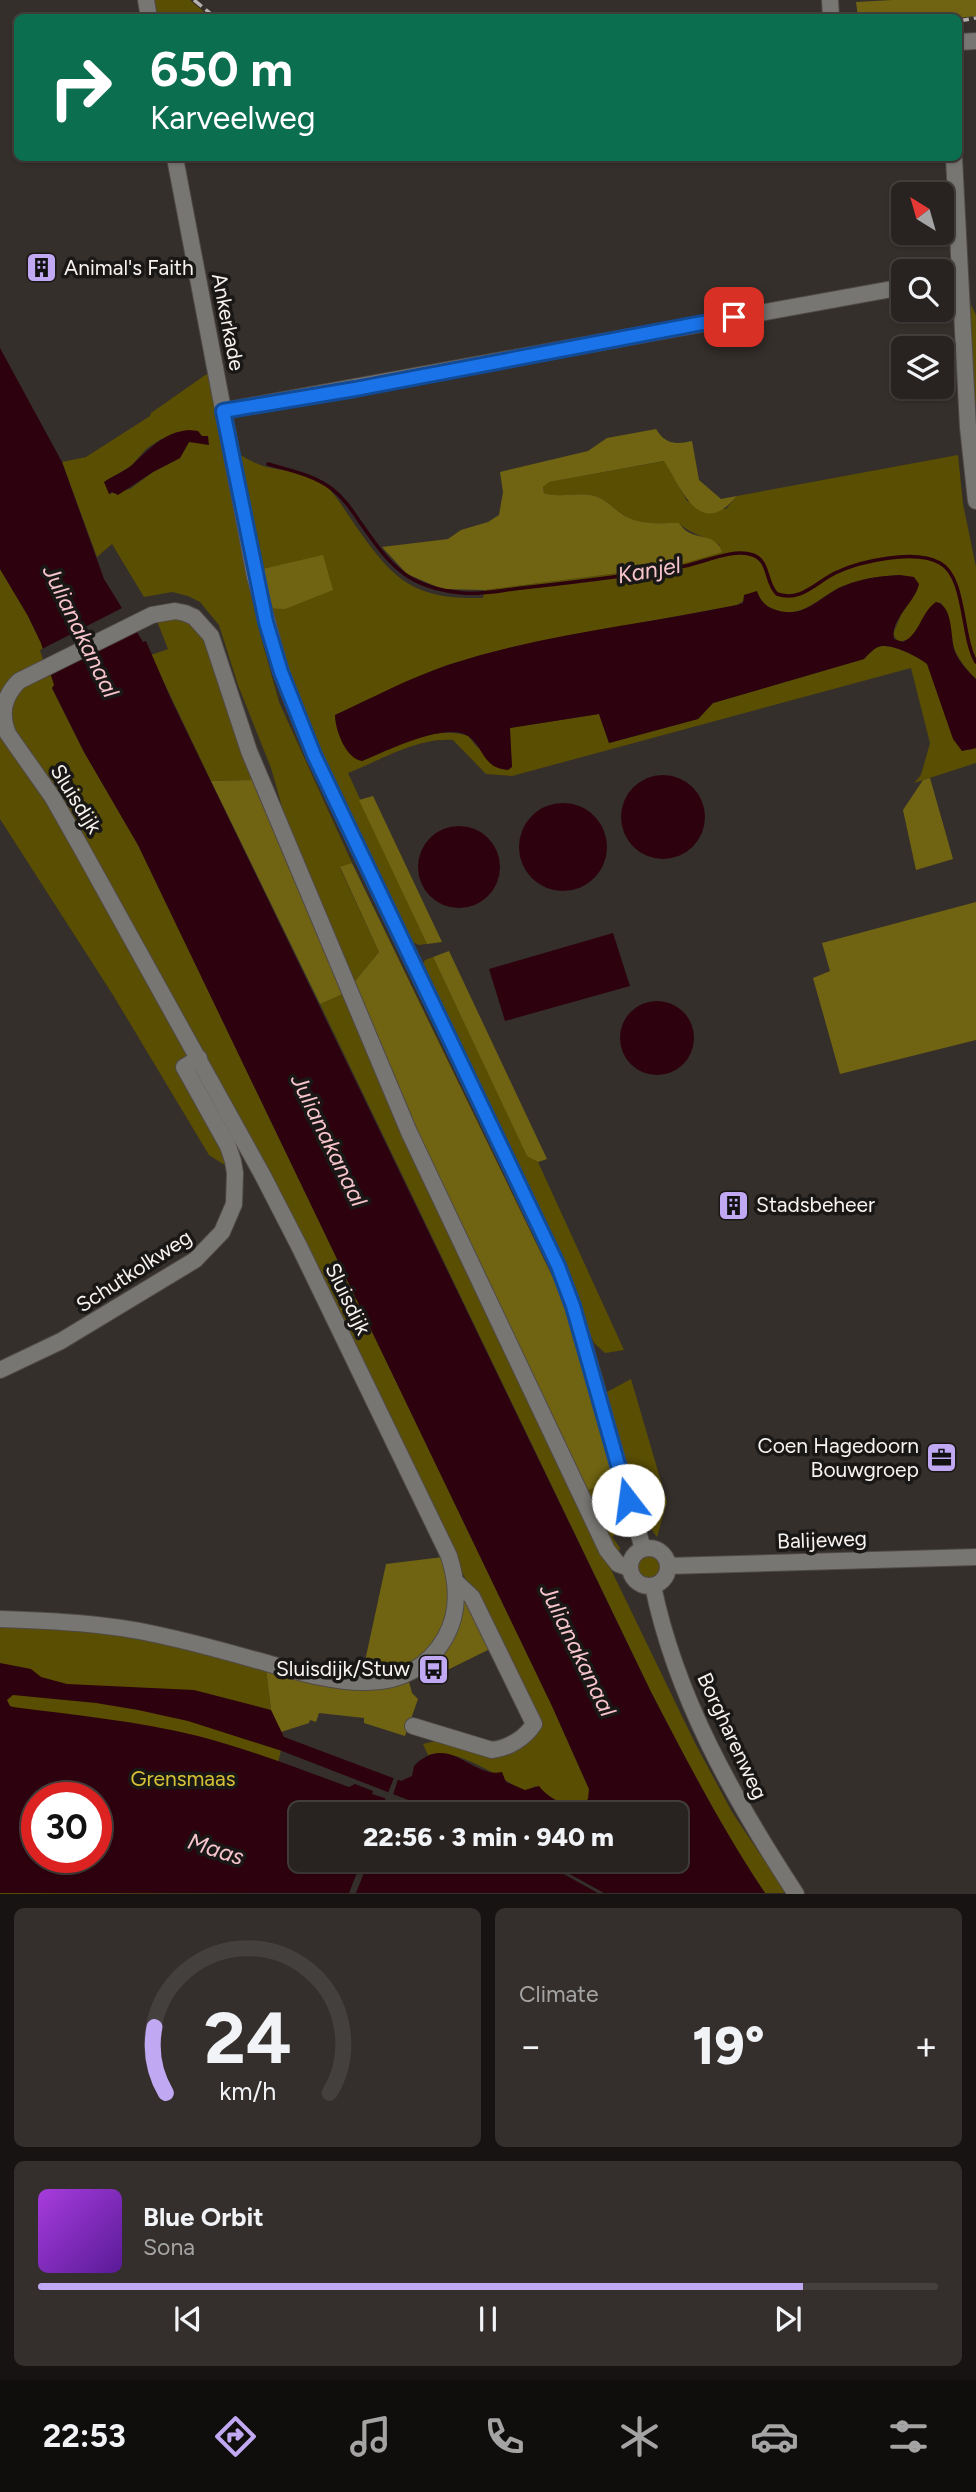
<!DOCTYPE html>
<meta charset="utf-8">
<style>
:root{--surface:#282320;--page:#342f2d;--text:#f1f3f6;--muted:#a5a4a5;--line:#44403e;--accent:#c1a8f3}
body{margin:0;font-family:Figtree,sans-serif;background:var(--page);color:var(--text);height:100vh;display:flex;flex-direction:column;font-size:26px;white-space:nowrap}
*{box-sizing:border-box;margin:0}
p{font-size:23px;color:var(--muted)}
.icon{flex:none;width:38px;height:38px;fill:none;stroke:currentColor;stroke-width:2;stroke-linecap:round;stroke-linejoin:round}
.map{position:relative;height:1894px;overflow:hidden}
.side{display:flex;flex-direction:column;gap:14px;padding:14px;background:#161312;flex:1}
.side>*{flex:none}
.banner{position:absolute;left:14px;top:14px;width:948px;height:147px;border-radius:10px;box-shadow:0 2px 5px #0004,0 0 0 2px var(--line);background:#0b6e4f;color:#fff;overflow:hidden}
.needle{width:46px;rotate:323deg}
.controls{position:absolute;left:891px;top:182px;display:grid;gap:14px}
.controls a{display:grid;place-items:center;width:63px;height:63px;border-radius:10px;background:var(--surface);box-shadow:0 2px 5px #0004,0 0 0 2px var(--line);font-size:35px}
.speed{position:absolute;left:21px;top:1782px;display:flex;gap:14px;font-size:35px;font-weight:700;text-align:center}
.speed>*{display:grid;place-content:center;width:91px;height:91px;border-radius:50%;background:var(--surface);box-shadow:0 2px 5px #0004,0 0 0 2px var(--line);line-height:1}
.speed .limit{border:10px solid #d22;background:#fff;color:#111}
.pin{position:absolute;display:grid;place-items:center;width:60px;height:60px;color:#fff;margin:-30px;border-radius:14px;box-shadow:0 4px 10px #0006}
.me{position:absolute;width:77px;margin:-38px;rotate:345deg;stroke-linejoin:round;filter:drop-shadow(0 0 5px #0008)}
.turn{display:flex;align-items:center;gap:24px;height:147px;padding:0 21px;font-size:32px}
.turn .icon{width:91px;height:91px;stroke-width:2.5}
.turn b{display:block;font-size:49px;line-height:60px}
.big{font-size:52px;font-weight:800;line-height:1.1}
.side .card{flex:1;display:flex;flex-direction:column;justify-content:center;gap:10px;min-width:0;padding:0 24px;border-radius:10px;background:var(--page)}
.side .dial{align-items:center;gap:0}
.dial svg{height:182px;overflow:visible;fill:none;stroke:var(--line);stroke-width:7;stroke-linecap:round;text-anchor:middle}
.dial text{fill:var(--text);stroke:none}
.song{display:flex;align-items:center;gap:21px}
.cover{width:84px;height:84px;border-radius:10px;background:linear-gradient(135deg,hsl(280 70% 55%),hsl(270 70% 35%))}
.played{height:7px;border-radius:4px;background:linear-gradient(90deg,var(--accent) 85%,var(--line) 85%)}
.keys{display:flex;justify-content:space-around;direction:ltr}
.heat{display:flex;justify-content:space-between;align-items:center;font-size:38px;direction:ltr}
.side .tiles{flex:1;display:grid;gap:14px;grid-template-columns:1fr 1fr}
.card:last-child{grid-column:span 2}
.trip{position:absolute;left:289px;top:1802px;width:399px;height:70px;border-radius:10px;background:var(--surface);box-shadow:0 2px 5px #0004,0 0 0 2px var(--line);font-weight:800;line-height:70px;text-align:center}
.dock{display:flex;height:112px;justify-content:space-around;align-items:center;background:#100e0d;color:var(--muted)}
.dock .icon{width:49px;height:49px}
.dock .current{color:var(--accent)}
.dock b{font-size:32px;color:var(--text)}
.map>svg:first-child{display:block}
.green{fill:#5a4e02;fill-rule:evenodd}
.forest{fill:#706412}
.water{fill:#2d020e;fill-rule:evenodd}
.pier{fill:#352f2b}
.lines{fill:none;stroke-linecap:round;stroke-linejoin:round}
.stream{stroke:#2d020e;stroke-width:3.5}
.minor-casing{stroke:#504a47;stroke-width:18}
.minor{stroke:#787673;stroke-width:16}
.rail{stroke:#b5b1ae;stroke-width:3.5;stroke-dasharray:10 5;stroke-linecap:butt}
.route-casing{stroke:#114b97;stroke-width:18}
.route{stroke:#1a73e8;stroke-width:12}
.labels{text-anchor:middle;stroke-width:7;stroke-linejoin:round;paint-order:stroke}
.poi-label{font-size:21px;fill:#f7f3f1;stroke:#1a1816;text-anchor:start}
.street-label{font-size:21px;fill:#f7f3f1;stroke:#1a1816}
.park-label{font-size:21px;fill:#d6c036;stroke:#1a1816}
.water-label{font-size:23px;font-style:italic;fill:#f9c5cd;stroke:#1a1816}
</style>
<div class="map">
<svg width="976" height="1894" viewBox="0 0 976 1894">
<rect width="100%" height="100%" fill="#352f2b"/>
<!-- green -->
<path class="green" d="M151,0h39l20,17h-55z
M970,303l6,12v110z
M211,371l-3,6 51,253 20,72 73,161 -12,5 39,84 -28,34 -58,-141 -22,-77 -33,-83 -19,-60 -19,-23 -12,-6 -16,-4 -28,5 -32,-53 -15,13 -35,-95 24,-5 64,-41 1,-3zM208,437l-19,5 -9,16 -27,14 -23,17 -21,5v-15l22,-13 15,-17 15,-10z
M237,453c9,5 20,12 30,14 19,5 40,3 56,16 12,10 21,26 30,39 39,56 58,78 130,76l1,-8 191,-24 45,-21c-14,-9 -29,-10 -41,-22 -17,0 -39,2 -54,-7 -9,-5 -17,-15 -27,-19 -17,-7 -36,2 -54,-4l-1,-6 5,-5 117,-21 22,40 39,8 11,-13 221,-41 5,49 13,63v112c-13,-12 -22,-26 -26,-44 -2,-12 -1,-22 -9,-32l-5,-1 -26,37 -12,3 -5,-8 8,-19 -1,-40c-19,1 -36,3 -54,10 -24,8 -41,35 -70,25 -10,-3 -15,-9 -19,-18l-20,13 -220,41 -70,19 -112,50 27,46c31,-13 70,-37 106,-25l9,11 35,19 -3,-38 90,-14 10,29 89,-24 15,-16 151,-44c5,-5 11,-13 19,-13 12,-1 36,11 45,18l41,86 7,-2v15l-62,20 7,-8 9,-32 -19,-75 -399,108 -26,-2 -33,-34c-35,-3 -72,20 -105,33l79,171 -8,1 -19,-9 -105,-231 -28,-97 56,-52 -65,14z
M0,569l28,47 13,27 14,43 -3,2 32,64 54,93 414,861 37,83v10c-16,16 -38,-1 -53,-13l-11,5c-25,-12 -67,-45 -97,-36l-5,-11 21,-5 57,15 38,-27 -78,-157 -176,-368 -67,-124 17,60 7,38 -33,-21 -96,-160 -113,-176z
M176,617l19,10 7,9 52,144 -43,1 -60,-126 17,-6 -11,-28z
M433,957l94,198 11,7 86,188 -19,3 -11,-10 -36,-83 -140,-289 7,-11z
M343,994l88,204 264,545 37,69 54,81h-21c-43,-64 -78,-132 -114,-201l-331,-688z
M631,1379l36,123 -10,35 -18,-24 -32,-121z
M611,1483l14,44 -13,10 8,11 -1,3 -6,-3 -28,-57z
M636 1567a13 13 0 1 1 26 0a13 13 0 1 1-26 0Z
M0,1624l73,4 82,12 111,28 5,42 13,27 -36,156 -248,1zM37,1797h59v60h-59z"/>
<!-- forest -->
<path class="forest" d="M892,0h84v16l-17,2 -101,-1 -2,-15z
M656,429c9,15 19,16 36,12l7,39 22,19 16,-3c-37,44 -54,-5 -73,-35l-115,21 -6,5 1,6c18,6 36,-3 54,4 10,4 18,14 27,19 16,9 37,7 54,7 3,3 5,7 9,9 12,7 29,3 34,20l-47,14 -191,24 -42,-1 -35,-15 -25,-27 66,-8 13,-9 27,-8 11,-7 4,-23 -3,-20 88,-21 19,-13z
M323,555l10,35 -48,19 -18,-1 -9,-38z
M930,778l23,81 -37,11 -13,-60 20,-30z
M254,780l89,214 -23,10 -109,-223z
M373,796l69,146 -15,2 -68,-144z
M352,863l203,419 25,63 45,169v13l-14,-44 -26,8 -157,-323 -77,-182 28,-34 -39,-85z
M976,902v138l-136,34 -27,-96 17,-7 -8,-28z
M449,951l98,208 -9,3 -11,-6 -94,-199z
M443,1557c12,36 8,76 -25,100 -9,7 -17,14 -29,16 -9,2 -18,2 -27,2l24,-111z
M464,1599l28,49 -61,30c4,-13 9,-19 17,-30 10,-15 13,-32 16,-49z
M266,1668c46,11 96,32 143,14l3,11 6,6 -13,37 -41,-13v-5l-45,-5 -3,9 -6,-2 -1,3 -28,9 -10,-22z"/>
<!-- water -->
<path class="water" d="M0,348l62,114 42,117 39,63 3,-1 24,56 481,995c36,69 71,137 114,201h-161l-60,-33h132v-45h-229l-165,-64 -94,-30 -50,-11 -42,-7 -83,-8 -6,5 3,6 3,1c62,8 124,14 185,29 51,13 101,33 151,51l6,-3 18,7 -1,3 22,7 13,1 32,13h-138v45h237l60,33h-598v-230l31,6 10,8 26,7 127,6 77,20 13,27 117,44 11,-5 2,-10c35,-35 58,13 88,6l4,10 19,8 14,-4c11,14 35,28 49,13l1,-10 -37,-83 -414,-861 -54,-93 -32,-64 2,-3 -13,-42 -13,-27 -28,-47zM37,1797h59v60h-59z
M189,430l9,1 4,5h6l1,9 -20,-3 -9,16 -27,14 -35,23 -6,-3 -3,2 -5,-12c7,-5 21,-11 28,-17 17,-16 32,-33 57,-35z
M900,575l14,2 5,7c-4,19 -29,35 -25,55l9,3c17,-8 18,-30 33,-40 18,4 14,36 19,50 5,11 13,19 21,27v69l-14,3 -9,-12 -26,-75c-8,-7 -32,-19 -44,-18 -8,0 -14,8 -19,13l-151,44 -15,16 -89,24 -10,-29 -89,14 2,39 -4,3c-26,-2 -23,-22 -40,-34 -22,-15 -84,16 -106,25 -16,-2 -27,-31 -27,-46 37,-17 74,-37 113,-50 93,-31 193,-40 289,-60l6,-2 1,-8 13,-4c3,10 9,16 19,19 30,10 45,-16 70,-25 18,-7 35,-9 54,-10z
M621 817a42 42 0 1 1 84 0a42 42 0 1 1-84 0Z
M519 847a44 44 0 1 1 88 0a44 44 0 1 1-88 0Z
M418 867a41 41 0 1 1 82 0a41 41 0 1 1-82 0Z
M613,933l17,53 -125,35 -16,-52z
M620 1038a37 37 0 1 1 74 0a37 37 0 1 1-74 0Z"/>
<!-- pier -->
<path class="pier" d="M124,607l15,23 -92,43 -7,-23z
M395,1775l4,1 -6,19 2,1 -9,19h-7l7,-18 -2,-2 7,1 -7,-3h4z
M362,1860h7l-13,33h-7z"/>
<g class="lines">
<!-- stream -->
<path class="stream" d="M268,464c21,6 46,11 64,25 13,10 21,23 30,36 30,43 47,63 101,68 19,2 40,-3 59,-5 54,-6 109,-12 163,-22 20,-4 48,-18 68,-11 17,6 12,28 24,39 24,8 38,-11 58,-21 25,-12 80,-24 105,-10 26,14 21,74 36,99"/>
<defs>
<path id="minor" d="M146,0l3,18
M830,0l1,18
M959,42l17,-1
M175,158l80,419 26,95 33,83 244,511 15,40 70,243
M954,158l14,269 8,74
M942,282l18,-2
M223,411l680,-124
M0,1370l61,-29 134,-81 27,-28 12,-28 1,-31 -2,-12 -5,-15 -44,-79 15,-9
M630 1567a19 19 0 1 1 38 0a19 19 0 1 1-38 0Z
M668,1566l308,-9
M653,1586c23,112 81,213 143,308
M0,1619c53,2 107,4 159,16 33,7 65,16 97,25 62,17 148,49 189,-22 15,-26 13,-54 4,-82l-149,-308 -37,-72 -180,-325 -30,-53 -45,-64c-8,-20 -5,-37 11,-53l133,-66 23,-4 10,2 9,4 17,19 38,115 160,381 198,418 11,14 11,4
M413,1726l79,24c17,-2 33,-12 42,-26l-62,-127 -16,-15"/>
</defs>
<!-- minor casing -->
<use href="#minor" class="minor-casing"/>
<!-- minor -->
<use href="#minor" class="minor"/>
<!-- rail -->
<path class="rail" d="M194,0l22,18
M959,21l17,-3"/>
</g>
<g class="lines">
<defs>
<path id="route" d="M628,1500l-55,-194 -15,-40 -244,-511 -33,-83 -15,-50 -43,-211 132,-22 379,-72"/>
</defs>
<!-- route casing -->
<use href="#route" class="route-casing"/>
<!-- route -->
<use href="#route" class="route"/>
</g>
<!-- icons -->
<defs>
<symbol id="building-square" viewBox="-11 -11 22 22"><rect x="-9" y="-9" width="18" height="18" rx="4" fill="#c1a8f3" stroke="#1a1816"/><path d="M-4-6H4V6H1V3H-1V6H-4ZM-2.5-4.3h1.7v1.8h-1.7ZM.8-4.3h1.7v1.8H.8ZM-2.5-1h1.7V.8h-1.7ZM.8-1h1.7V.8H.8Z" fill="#111"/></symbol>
<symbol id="office-square" viewBox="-11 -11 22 22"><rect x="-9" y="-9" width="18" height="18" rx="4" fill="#c1a8f3" stroke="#1a1816"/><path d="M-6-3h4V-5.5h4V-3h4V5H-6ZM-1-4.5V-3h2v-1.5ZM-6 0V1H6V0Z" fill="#111"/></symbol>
<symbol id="bus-square" viewBox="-11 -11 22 22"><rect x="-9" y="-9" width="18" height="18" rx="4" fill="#c1a8f3" stroke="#1a1816"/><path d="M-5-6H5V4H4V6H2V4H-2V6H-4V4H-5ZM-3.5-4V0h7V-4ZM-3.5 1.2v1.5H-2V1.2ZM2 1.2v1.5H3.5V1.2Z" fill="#111"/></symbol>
</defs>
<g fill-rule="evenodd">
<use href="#building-square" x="24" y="250" width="35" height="35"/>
<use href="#building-square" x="716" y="1188" width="35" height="35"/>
<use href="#office-square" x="924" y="1440" width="35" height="35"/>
<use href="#bus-square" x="416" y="1652" width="35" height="35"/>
</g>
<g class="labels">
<!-- poi labels -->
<g class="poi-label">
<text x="64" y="275">Animal's Faith</text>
<text x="756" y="1212">Stadsbeheer</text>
<text x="919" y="1453" text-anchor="end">Coen Hagedoorn<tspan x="919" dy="24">Bouwgroep</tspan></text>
<text x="410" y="1676" text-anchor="end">Sluisdijk/Stuw</text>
</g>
<!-- street labels -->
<g class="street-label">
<text transform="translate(228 322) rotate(79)" y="7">Ankerkade</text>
<text transform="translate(76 799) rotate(58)" y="7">Sluisdijk</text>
<text transform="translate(134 1271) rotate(-33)" y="7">Schutkolkweg</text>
<text transform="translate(348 1299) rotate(64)" y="7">Sluisdijk</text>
<text transform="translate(822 1540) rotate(-2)" y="7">Balijeweg</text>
<text transform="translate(732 1736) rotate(65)" y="7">Borgharenweg</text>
</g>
<!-- park labels -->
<g class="park-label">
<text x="183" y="1786">Grensmaas</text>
</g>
<!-- water labels -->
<g class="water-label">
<text transform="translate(649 570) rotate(-10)" y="8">Kanjel</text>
<text transform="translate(81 631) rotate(64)" y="8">Julianakanaal</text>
<text transform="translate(329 1140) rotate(64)" y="8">Julianakanaal</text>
<text transform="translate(578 1650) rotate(64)" y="8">Julianakanaal</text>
<text transform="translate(216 1849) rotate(18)" y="8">Maas</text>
</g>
</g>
</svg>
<div class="controls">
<a><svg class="needle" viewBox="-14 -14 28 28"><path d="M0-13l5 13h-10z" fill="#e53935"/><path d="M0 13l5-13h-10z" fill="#a5a4a5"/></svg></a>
<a><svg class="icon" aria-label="search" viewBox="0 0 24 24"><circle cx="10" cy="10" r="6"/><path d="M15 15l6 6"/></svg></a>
<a><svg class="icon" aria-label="layers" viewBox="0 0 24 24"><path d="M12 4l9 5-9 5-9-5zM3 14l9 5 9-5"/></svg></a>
</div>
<div class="speed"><div class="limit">30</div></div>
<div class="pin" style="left:734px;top:317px;background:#d93025"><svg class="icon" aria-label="arrive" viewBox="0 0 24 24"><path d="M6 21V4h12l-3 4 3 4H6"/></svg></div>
<svg class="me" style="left:628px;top:1500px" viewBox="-20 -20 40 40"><circle r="19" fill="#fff"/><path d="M0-13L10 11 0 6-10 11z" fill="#1a73e8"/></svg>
<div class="trip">22:56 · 3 min · 940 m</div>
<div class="banner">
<div class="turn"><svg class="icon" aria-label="right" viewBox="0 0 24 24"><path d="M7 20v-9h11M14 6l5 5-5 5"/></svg><div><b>650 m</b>Karveelweg</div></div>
</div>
</div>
<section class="side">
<div class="tiles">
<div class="card dial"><svg viewBox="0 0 100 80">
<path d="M14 69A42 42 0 1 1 86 69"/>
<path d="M14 69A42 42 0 0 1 9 40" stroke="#c1a8f3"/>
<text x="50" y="56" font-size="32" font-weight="700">24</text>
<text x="50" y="72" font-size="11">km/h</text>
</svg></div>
<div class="card"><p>Climate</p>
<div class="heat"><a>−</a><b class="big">19°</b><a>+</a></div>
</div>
<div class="card">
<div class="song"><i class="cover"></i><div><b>Blue Orbit</b><p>Sona</p></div></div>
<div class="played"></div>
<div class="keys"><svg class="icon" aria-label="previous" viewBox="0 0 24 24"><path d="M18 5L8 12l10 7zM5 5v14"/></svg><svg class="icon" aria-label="pause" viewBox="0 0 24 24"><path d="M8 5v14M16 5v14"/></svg><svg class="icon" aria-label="next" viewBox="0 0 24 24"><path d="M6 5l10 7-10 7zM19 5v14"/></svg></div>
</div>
</div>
</section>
<nav class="dock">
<b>22:53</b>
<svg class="icon current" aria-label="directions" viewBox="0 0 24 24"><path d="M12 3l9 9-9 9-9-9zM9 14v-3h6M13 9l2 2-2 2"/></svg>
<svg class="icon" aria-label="music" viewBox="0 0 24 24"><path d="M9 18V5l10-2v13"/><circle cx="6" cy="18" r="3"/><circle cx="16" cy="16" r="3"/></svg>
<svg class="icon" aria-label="phone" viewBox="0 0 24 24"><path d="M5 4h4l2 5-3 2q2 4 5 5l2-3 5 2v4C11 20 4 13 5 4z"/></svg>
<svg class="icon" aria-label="climate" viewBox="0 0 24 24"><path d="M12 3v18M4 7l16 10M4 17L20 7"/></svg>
<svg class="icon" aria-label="car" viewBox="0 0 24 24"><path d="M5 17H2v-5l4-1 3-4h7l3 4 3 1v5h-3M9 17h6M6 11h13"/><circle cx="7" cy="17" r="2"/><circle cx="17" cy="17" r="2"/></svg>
<svg class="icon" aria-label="filters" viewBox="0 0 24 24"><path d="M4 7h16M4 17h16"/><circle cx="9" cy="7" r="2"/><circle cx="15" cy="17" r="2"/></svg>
</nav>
